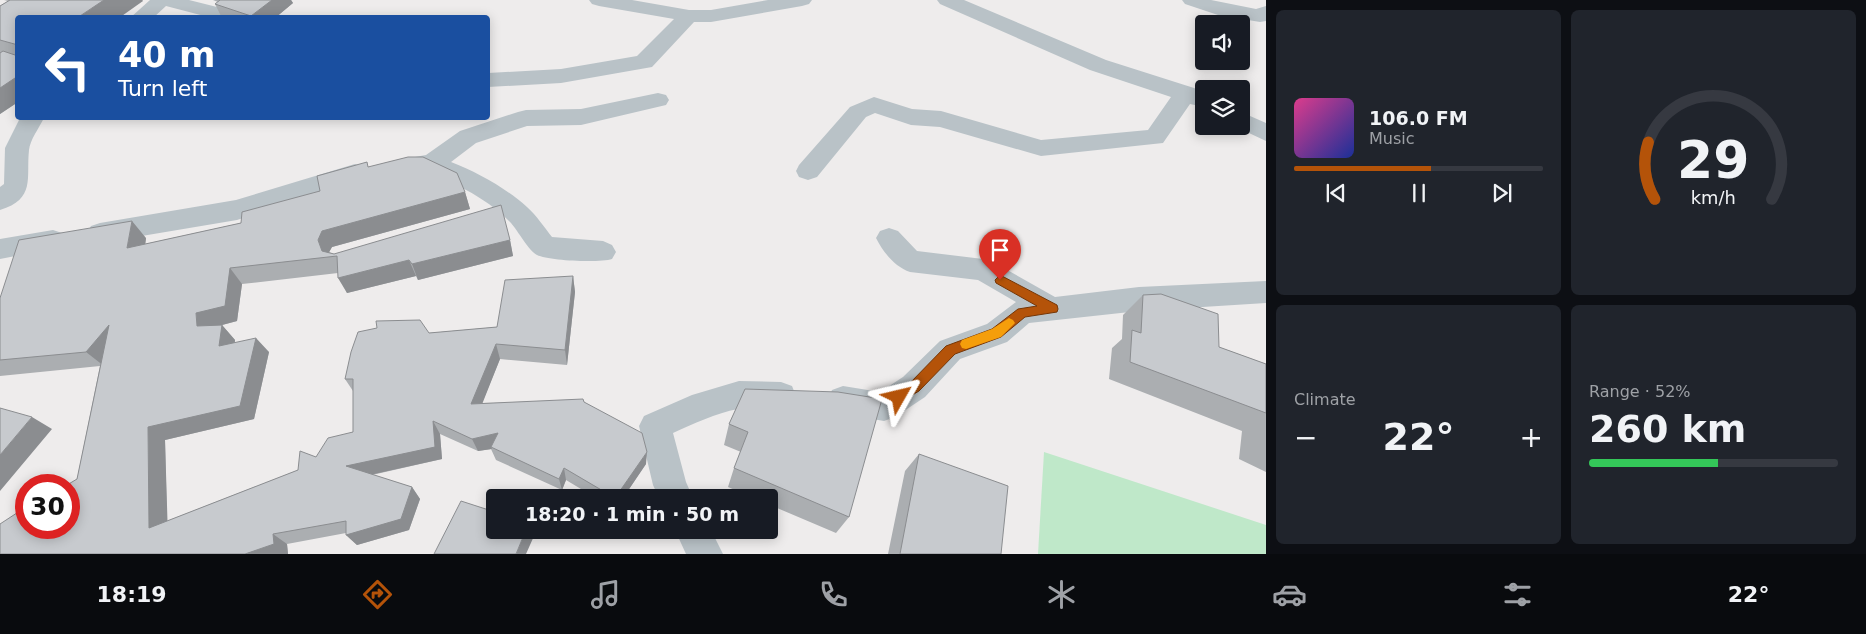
<!DOCTYPE html>
<meta charset="utf-8">
<style>
:root{--surface:#171b24;--page:#20242c;--text:#f1f3f6;--muted:#9ea1a6;--line:#363941;--accent:#b45309}
body{margin:0;font-family:"DejaVu Sans",sans-serif;background:var(--page);color:var(--text);height:100vh;display:flex;flex-direction:column;font-size:19px;white-space:nowrap}
*{box-sizing:border-box;margin:0}
p{font-size:16px;color:var(--muted)}
.icon{flex:none;width:28px;height:28px;fill:none;stroke:currentColor;stroke-width:2;stroke-linecap:round;stroke-linejoin:round}
.map{position:relative;flex:1;overflow:hidden}
.panel{display:flex;flex-direction:column;gap:10px;padding:10px;background:#0d0f14;width:600px}
.panel>*{flex:none}
.guide{position:absolute;left:15px;top:15px;width:475px;height:105px;border-radius:5px;box-shadow:0 2px 12px #0003;background:#1a4fa0;color:#fff;overflow:hidden}
.buttons{position:absolute;left:1195px;top:15px;display:grid;gap:10px}
.buttons a{display:grid;place-items:center;width:55px;height:55px;border-radius:5px;background:var(--surface);box-shadow:0 2px 12px #0003;font-size:25px}
.speed{position:absolute;left:15px;top:474px;display:flex;gap:10px;font-size:25px;font-weight:700;text-align:center}
.speed>*{display:grid;place-content:center;width:65px;height:65px;border-radius:50%;background:var(--surface);box-shadow:0 2px 12px #0003;line-height:1}
.speed .limit{border:8px solid #d22;background:#fff;color:#111}
.pin{position:absolute;display:grid;place-items:center;width:42px;height:42px;color:#fff;margin:-51px -21px;border-radius:50% 50% 50% 0;rotate:-45deg;box-shadow:0 0 5px #0007}
.pin .icon{rotate:45deg}
.me{position:absolute;width:55px;margin:-28px;rotate:53deg;stroke-linejoin:round;filter:drop-shadow(0 0 4px #0008)}
.turn{display:flex;align-items:center;gap:18px;height:105px;padding:0 20px;font-size:22px}
.turn .icon{width:65px;height:65px;stroke-width:2.5}
.turn b{display:block;font-size:35px;line-height:42px}
.big{font-size:38px;font-weight:600;line-height:1.1}
.panel .card{flex:1;display:flex;flex-direction:column;justify-content:center;gap:8px;min-width:0;padding:0 18px;border-radius:8px;background:var(--page)}
.panel .dial{align-items:center;gap:0}
.dial svg{height:130px;overflow:visible;fill:none;stroke:var(--line);stroke-width:7;stroke-linecap:round;text-anchor:middle}
.dial text{fill:var(--text);stroke:none}
.song{display:flex;align-items:center;gap:15px}
.cover{width:60px;height:60px;border-radius:8px;background:linear-gradient(135deg,hsl(330 70% 55%),hsl(230 70% 35%))}
.played{height:5px;border-radius:2px;background:linear-gradient(90deg,var(--accent) 55%,var(--line) 55%)}
.keys{display:flex;justify-content:space-around;direction:ltr}
.heat{display:flex;justify-content:space-between;align-items:center;font-size:28px;direction:ltr}
.charge{height:8px;border-radius:4px;background:linear-gradient(90deg,#34c759 52%,var(--line) 0)}
.panel .tiles{flex:1;display:grid;gap:10px;grid-template-columns:repeat(2,1fr)}
.trip{position:absolute;left:486px;top:489px;width:292px;height:50px;border-radius:5px;background:var(--surface);box-shadow:0 2px 12px #0003;font-weight:600;line-height:50px;text-align:center}
.dock{display:flex;height:80px;justify-content:space-around;align-items:center;background:#090b0e;color:var(--muted)}
.dock .icon{width:35px;height:35px}
.dock .on{color:var(--accent)}
.dock b{font-size:22px;color:var(--text)}
main{display:flex;flex:1;min-height:0}
.map>svg:first-child{display:block}
.green{fill:#bfe8c9}
.lines{fill:none;stroke-linecap:round;stroke-linejoin:round}
.street{fill:#b9c2c7;fill-rule:evenodd}
.wall{fill:#abaeb1}
.shaded-wall{fill:#8b8d90}
.building{fill:#c7cace;stroke:#8b8d90}
.route{fill:#b45309;stroke:#753606}
.slow{fill:#f59e0b}
</style>
<main>
<div class="map">
<svg width="1266" height="554" viewBox="0 0 1266 554">
<rect width="100%" height="100%" fill="#eeecec"/>
<!-- green -->
<path class="green" d="M1044,452l222,73v29h-228z"/>
<g class="lines">
<!-- street -->
<path class="street" d="M150,0h39l32,8 3,4 -3,4 -9,2 -46,-12 -13,12h-23z
M589,0h43l57,10h22l57,-10h44l-3,4 -7,2 -91,16h-17l-42,45 -91,16 -73,4v-14l73,-4 76,-13 37,-37 -75,-13 -7,-2z
M937,0h27l142,60 88,28 10,5v14l-14,-3 -27,39 -122,13 -101,-29 -29,-2 -36,-12 -9,4 -49,60 -9,3 -9,-3 -3,-6 3,-6 51,-58 24,-10 38,12 29,2 100,29 107,-10 23,-33 -81,-27 -150,-66z
M1182,0h29l45,9 10,-3v15l-6,1 -42,-7 -33,-11z
M658,93l8,2 3,5 -3,5 -85,20 -54,1 -51,17 -25,19c26,10 55,26 76,45 10,9 17,20 25,30l51,4 9,4 4,7 -4,7c-12,4 -63,2 -75,-4 -8,-4 -19,-24 -26,-32 -25,-26 -62,-44 -96,-54l-3,-6 3,-6 11,-2 34,-24 58,-19 8,-2 55,-1z
M1241,112l25,11v18l-32,-15h7z
M20,118h24c-5,10 -14,22 -15,32 -3,28 7,49 -29,60v-23l4,-3 1,-36z
M355,164l9,3 3,6 -3,6 -127,41 -137,23 -9,-3 -4,-7 4,-7 9,-3 136,-23z
M889,228l9,3 19,20 66,8 10,3 62,35 84,-10 127,-6v22l-127,8 -110,12 -22,19 -47,17 -35,38 -30,20 -11,4 -41,-7 -11,-4 -4,-10 4,-10 11,-4 37,6 23,-15 37,-36 47,-17 29,-22 -38,-22 -68,-8c-15,-5 -27,-20 -34,-34l4,-7z
M53,230l9,3 4,7 -4,7 -62,12v-20z
M739,381l42,1 11,4 4,10 -4,10c-18,7 -35,0 -54,3 -22,4 -45,15 -65,24l13,49 7,16h-34l-6,-13 -14,-59 5,-10 48,-21z
M675,530h36l12,24h-37z"/>
</g>
<!-- wall -->
<path class="wall" d="M4,0h138l1,1 -125,17v84l-18,12v-108l8,-5z
M213,0h78l2,3 -18,15h-53l-7,-14 3,-2z
M369,167l96,25 5,17 -138,38 -3,5 5,2 176,-14 3,16 -95,24 -2,-4 -69,17 -9,-20 -96,11 -5,37 -15,4 13,15v3l34,9 -15,67 -89,21 2,81 131,-51 55,-38v-41l-8,-12 84,-46 68,-6 76,-51 2,16 -8,73 -67,-6 -18,44 102,-1 62,62 -23,34h-27l-30,-18 -4,10 -66,-30 -5,-11 -13,2 -38,-17 2,25 -70,16 40,12 8,12 -11,31 -52,15 -11,-10v-2l-59,11 1,10h-288l77,-75 23,-113 -100,10v-78l146,-60 -1,6 96,-21 79,-32z
M1143,295l76,52 47,17v108l-27,-13 3,-28 -133,-52 3,-31 10,-9 1,-24z
M745,389l104,128 -13,16 -66,-28v-7h-17l-25,-11 6,-19 7,-16 -17,-7 5,-21z
M919,454l82,100h-113l17,-83z"/>
<!-- shaded-wall -->
<path class="shaded-wall" d="M104,0h38l1,1 -24,17h-42z
M272,0h19l2,3 -18,15h-23l-1,-2z
M18,76v26l-18,12v-26z
M465,192l5,17 -138,38 -5,9 -5,-5 -4,-11 4,-9z
M132,221l14,17 -3,26 -16,-16z
M510,240l3,16 -95,24 -6,-16z
M409,260l7,16 -69,17 -9,-15z
M230,268l12,16 -5,37 -15,4 13,15 -3,21 -35,-35 -1,-13z
M573,276l2,16 -8,73 -2,-15z
M109,325l-5,41 -18,-14z
M256,338l13,14 -15,67 -89,21 3,98 -19,-10 -1,-101z
M496,344l4,15 -23,58 -6,-13z
M32,417l20,12 -52,62v-36z
M433,421l7,13 2,25 -86,19 -10,-12z
M498,433l-7,14 1,2 -14,2 -6,-12z
M647,452l-1,12 -23,34h-8z
M564,468l2,12 -4,10 -3,-11z
M412,487l8,12 -11,31 -52,15 -11,-10z
M526,530h6l2,6 -8,18h-10z
M273,534l14,10 1,10h-43z"/>
<!-- building -->
<path class="building" d="M10,0h94l-27,18h-59v27l-18,-5v-34z
M220,0h52l-21,16 -36,-12z
M3,51l15,5v20l-18,12v-35z
M408,157h15l34,16 8,19 -143,39 -4,9 4,11 12,3 167,-49 9,35 -98,24 -3,-4 -71,18 -1,-22 -107,12 -5,38 -29,7 1,13 25,-1 -3,21 37,-8 -16,68 -92,21 1,101 149,-58 2,-19 16,6 12,-19 25,-6v-53h-8l6,-27 7,-20 19,-4 -1,-7 44,-1 9,13 68,-6 8,-47 68,-4 -8,74 -69,-6 -25,60 112,-5 1,3 58,31 5,19 -32,46 -51,-30 -5,11 -68,-32 7,-14 -26,6 -39,-18 2,26 -89,19 66,21 -11,32 -55,16v-14l-73,13 1,10 -29,10h-245v-30l26,-17v21h43v-43h-2l10,-6 32,-154 -23,27 -86,8v-62l19,-58 113,-19 -5,27 114,-25 1,-11 78,-21 -3,-15 50,-14 1,5z
M1161,294l57,20 1,33 47,17v49l-136,-51 2,-32 9,3 2,-38z
M745,389l93,3 44,7 -33,118 -115,-49 14,-36 -19,-8z
M0,408l32,9 -32,38z
M919,454l89,32 -7,68h-101z
M461,501l34,11v18h31l-10,24h-82z"/>
<!-- route -->
<path class="route" d="M1000,275l57,30 1,4 -1,3 -32,5 -24,20 -46,17 -36,37 -20,12 -4,-2 -2,-4 2,-4 15,-10 36,-37 46,-17 26,-20 19,-3 -41,-23 -1,-3z"/>
<!-- slow -->
<path class="slow" d="M1009,318l4,2 2,3 -14,14 -35,12 -4,-1 -2,-4 2,-4 30,-11z"/>
</svg>
<div class="buttons">
<a><svg class="icon" aria-label="sound" viewBox="0 0 24 24"><path d="M4 9h4l5-4v14l-5-4H4zM17 9q2 3 0 6"/></svg></a>
<a><svg class="icon" aria-label="layers" viewBox="0 0 24 24"><path d="M12 4l9 5-9 5-9-5zM3 14l9 5 9-5"/></svg></a>
</div>
<div class="speed"><div class="limit">30</div></div>
<div class="pin" style="left:1000px;top:280px;background:#d93025"><svg class="icon" aria-label="arrive" viewBox="0 0 24 24"><path d="M6 21V4h12l-3 4 3 4H6"/></svg></div>
<svg class="me" style="left:899px;top:397px" viewBox="-20 -20 40 40"><path d="M0-17L14 15 0 8-14 15z" fill="#b45309" stroke="#fff" stroke-width="4"/></svg>
<div class="trip">18:20 · 1 min · 50 m</div>
<div class="guide">
<div class="turn"><svg class="icon" aria-label="left" viewBox="0 0 24 24"><path d="M17 20v-9H6M10 6l-5 5 5 5"/></svg><div><b>40 m</b>Turn left</div></div>
</div>
</div>
<section class="panel">
<div class="tiles">
<div class="card">
<div class="song"><i class="cover"></i><div><b>106.0 FM</b><p>Music</p></div></div>
<div class="played"></div>
<div class="keys"><svg class="icon" aria-label="previous" viewBox="0 0 24 24"><path d="M18 5L8 12l10 7zM5 5v14"/></svg><svg class="icon" aria-label="pause" viewBox="0 0 24 24"><path d="M8 5v14M16 5v14"/></svg><svg class="icon" aria-label="next" viewBox="0 0 24 24"><path d="M6 5l10 7-10 7zM19 5v14"/></svg></div>
</div>
<div class="card dial"><svg viewBox="0 0 100 80">
<path d="M14 69A42 42 0 1 1 86 69"/>
<path d="M14 69A42 42 0 0 1 10 34" stroke="#b45309"/>
<text x="50" y="56" font-size="32" font-weight="700">29</text>
<text x="50" y="72" font-size="11">km/h</text>
</svg></div>
<div class="card"><p>Climate</p>
<div class="heat"><a>−</a><b class="big">22°</b><a>+</a></div>
</div>
<div class="card"><p>Range · 52%</p><b class="big">260 km</b><div class="charge"></div></div>
</div>
</section>
</main>
<nav class="dock">
<b>18:19</b>
<svg class="icon on" aria-label="directions" viewBox="0 0 24 24"><path d="M12 3l9 9-9 9-9-9zM9 14v-3h6M13 9l2 2-2 2"/></svg>
<svg class="icon" aria-label="music" viewBox="0 0 24 24"><path d="M9 18V5l10-2v13"/><circle cx="6" cy="18" r="3"/><circle cx="16" cy="16" r="3"/></svg>
<svg class="icon" aria-label="phone" viewBox="0 0 24 24"><path d="M5 4h4l2 5-3 2q2 4 5 5l2-3 5 2v4C11 20 4 13 5 4z"/></svg>
<svg class="icon" aria-label="climate" viewBox="0 0 24 24"><path d="M12 3v18M4 7l16 10M4 17L20 7"/></svg>
<svg class="icon" aria-label="car" viewBox="0 0 24 24"><path d="M5 17H2v-5l4-1 3-4h7l3 4 3 1v5h-3M9 17h6M6 11h13"/><circle cx="7" cy="17" r="2"/><circle cx="17" cy="17" r="2"/></svg>
<svg class="icon" aria-label="filters" viewBox="0 0 24 24"><path d="M4 7h16M4 17h16"/><circle cx="9" cy="7" r="2"/><circle cx="15" cy="17" r="2"/></svg>
<b>22°</b>
</nav>
